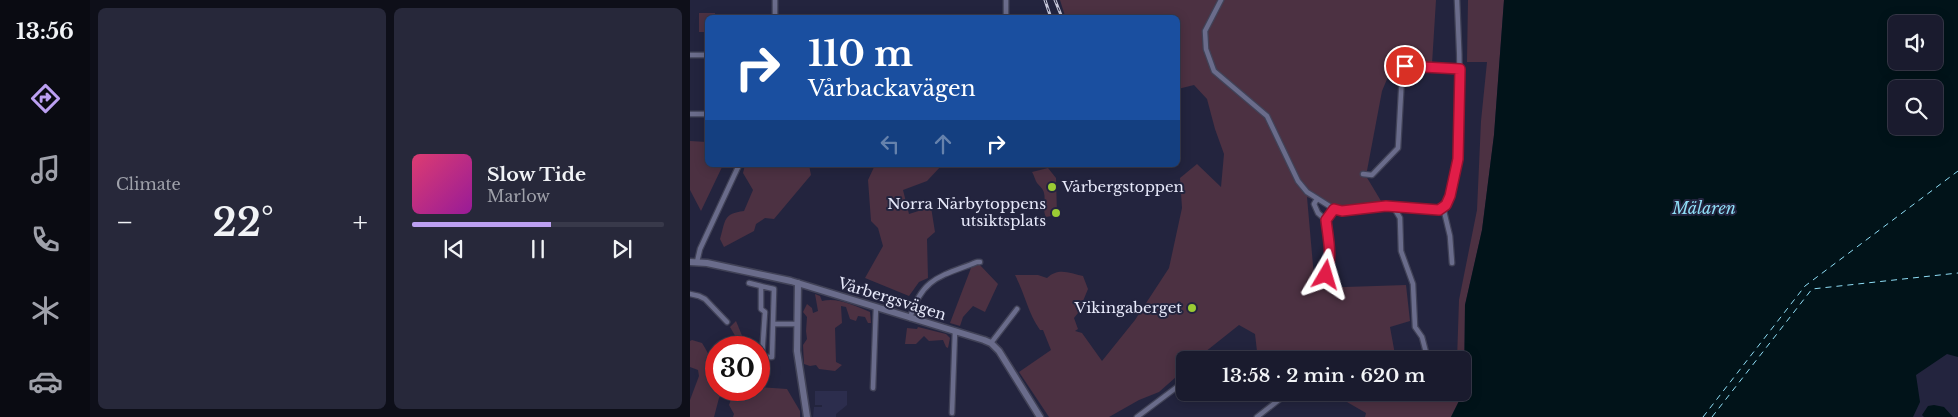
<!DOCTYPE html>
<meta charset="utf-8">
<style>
:root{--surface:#1a1b2e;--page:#27283a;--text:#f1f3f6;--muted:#9fa1aa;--line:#38394a;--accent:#bca0f2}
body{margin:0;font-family:"Libre Baskerville",serif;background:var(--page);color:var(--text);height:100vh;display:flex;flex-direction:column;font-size:19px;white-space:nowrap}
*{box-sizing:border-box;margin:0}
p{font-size:16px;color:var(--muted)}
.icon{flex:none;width:28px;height:28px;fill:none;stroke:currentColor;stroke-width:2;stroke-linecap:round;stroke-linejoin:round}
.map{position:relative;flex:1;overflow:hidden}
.details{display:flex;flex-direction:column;gap:8px;padding:8px;background:#0e0f19;width:600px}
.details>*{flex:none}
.guide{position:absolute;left:15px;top:15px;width:475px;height:152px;border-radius:8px;box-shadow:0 2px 12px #0003,0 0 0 1px var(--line);background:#1a4fa0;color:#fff;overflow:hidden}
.tools{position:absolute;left:1198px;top:15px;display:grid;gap:10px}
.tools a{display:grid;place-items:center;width:55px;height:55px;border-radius:8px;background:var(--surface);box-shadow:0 2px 12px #0003,0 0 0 1px var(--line);font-size:25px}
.speed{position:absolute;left:15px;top:336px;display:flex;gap:10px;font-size:25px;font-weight:700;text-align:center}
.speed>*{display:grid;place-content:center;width:65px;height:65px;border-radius:50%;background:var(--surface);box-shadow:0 2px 12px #0003,0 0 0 1px var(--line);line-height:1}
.speed .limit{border:8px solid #d22;background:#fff;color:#111}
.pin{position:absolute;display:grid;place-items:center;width:42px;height:42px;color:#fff;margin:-21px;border:2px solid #fff;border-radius:50%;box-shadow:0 1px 5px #0007}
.me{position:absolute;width:55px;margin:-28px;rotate:7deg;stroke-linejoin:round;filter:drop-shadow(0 0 4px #0008)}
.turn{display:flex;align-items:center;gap:18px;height:105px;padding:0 20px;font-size:22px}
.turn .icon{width:65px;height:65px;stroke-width:2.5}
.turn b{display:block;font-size:35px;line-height:42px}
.lanes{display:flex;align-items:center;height:48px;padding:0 20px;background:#0003;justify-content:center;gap:25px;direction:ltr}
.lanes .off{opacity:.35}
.big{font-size:38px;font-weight:600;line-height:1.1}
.details .tile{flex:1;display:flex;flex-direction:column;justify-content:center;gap:8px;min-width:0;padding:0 18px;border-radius:8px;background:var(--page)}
.song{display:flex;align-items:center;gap:15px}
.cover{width:60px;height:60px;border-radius:8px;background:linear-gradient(135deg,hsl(340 70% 55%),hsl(300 70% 35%))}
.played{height:5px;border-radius:2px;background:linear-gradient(90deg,var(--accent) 55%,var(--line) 55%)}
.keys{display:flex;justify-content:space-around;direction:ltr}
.heat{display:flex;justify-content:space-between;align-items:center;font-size:28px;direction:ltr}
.details .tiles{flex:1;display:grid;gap:8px;grid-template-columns:repeat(2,1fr)}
.trip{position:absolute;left:486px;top:351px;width:295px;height:50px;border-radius:8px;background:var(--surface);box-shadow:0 2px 12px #0003,0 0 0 1px var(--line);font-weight:600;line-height:50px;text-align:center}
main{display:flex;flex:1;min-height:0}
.tabs{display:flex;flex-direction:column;width:90px;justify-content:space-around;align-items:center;background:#0a0b12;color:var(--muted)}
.tabs .icon{width:35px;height:35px}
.tabs .current{color:var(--accent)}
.tabs b{font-size:22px;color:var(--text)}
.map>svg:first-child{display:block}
.built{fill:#2c2d4d}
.green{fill:#4c3142}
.water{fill:#011319;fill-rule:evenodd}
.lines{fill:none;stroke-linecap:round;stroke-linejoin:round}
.ferry{stroke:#8fdef6;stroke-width:1;stroke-dasharray:6 5;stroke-linecap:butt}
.street-casing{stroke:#414257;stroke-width:7}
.secondary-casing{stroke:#414257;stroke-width:9}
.street{stroke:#6a6c8b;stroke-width:4.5}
.secondary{stroke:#6a6c8b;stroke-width:6}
.rail-casing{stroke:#c6c7da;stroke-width:3}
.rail{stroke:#23243e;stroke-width:1;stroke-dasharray:4;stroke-linecap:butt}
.route-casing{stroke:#92132f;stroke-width:12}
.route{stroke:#e11d48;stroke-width:9}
.poi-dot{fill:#9acb34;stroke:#23243e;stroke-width:2}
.labels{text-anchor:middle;stroke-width:4;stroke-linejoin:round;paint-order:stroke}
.poi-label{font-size:15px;fill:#e7e9fa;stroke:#23243e;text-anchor:end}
.street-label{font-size:15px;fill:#e7e9fa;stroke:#23243e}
.water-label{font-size:16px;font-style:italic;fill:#8fdef6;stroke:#23243e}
</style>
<main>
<nav class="tabs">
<b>13:56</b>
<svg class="icon current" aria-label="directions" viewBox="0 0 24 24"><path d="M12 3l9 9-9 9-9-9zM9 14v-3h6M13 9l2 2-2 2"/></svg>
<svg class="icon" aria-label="music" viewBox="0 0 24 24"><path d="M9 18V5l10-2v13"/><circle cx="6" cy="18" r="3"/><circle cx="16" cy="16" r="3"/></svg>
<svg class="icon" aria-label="phone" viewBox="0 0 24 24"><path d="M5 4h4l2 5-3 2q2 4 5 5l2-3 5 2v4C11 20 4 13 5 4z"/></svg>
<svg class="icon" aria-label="climate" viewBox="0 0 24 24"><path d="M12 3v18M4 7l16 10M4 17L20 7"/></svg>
<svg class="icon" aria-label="car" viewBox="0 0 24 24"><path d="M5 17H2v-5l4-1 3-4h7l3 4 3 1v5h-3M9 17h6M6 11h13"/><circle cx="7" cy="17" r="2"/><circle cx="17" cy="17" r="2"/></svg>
</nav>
<section class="details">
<div class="tiles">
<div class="tile"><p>Climate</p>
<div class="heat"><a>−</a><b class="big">22°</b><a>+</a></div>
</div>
<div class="tile">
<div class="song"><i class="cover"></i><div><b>Slow Tide</b><p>Marlow</p></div></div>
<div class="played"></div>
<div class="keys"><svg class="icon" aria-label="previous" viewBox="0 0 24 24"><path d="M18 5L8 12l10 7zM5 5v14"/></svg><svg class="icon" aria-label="pause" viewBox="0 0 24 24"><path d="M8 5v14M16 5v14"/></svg><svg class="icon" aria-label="next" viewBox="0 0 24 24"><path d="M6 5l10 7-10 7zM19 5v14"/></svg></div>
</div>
</div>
</section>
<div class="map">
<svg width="1268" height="417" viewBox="0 0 1268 417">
<rect width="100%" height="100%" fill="#23243e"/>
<!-- built -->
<path class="built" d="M125,391h32v14l-11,9v3h-23l1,-10h8v-2h-7z"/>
<!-- green -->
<path class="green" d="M370,0h376l-4,64 -39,1 -11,26 -16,85 18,30 -43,4 -34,-13 8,91 91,-3 4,36 -20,6 6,33h-138l-3,-26 -16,-9 -44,35h-10v9l-26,23 -20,8 -30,17h-60l-30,-45 32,-22 -8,-20h-3c-12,-17 -15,-36 -25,-55h23l9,3c11,-11 23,-5 36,-2l5,13 -10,24 -4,5 4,11 -3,2 7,2 20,28 33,-41 34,-52 13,-60 -2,-30 17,-14 24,23 3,-33 -9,-25 -8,-30 -13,-14 -16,4v-71l-114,-1 1,-1z
M778,0h36l-10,135 -12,95 -17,75 -1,86 -13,26h-86l1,-4 -19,-11 -22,-9 137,-1v-32h-5l2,-60 18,-90 4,-89 6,-59h-20z
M9,13h16v4l-7,1 -1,14h-8z
M0,141l17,1 1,23h15l-22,46 -11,-21z
M55,165h64l2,10 -37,44 -9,-1 -9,6 -2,7 -30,16 -4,-8c6,-20 3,-25 24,-28l9,-21 -10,-17z
M185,165h67l-15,16 -24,9 6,24 22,-7 4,25 -8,7 1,39 -9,4 -10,14 -44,-18 18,-32 -5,-18 -7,-7 -3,-41z
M358,168l8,10 1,37 -11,2c-4,-8 0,-16 -2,-24 -1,-5 -4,-6 -7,-10 -2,-3 -3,-8 -5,-11z
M289,264l19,20 -13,28 -12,-6 -10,11 -3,9 -10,-3 21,-55z
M125,294l5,2 2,5c16,-4 33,5 48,11l1,11h-3l-3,-6 -7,-1 -2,5 -6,-2 -4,-12 -5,-1 1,17 -7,5 1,34 6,3 -7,6 -16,-2 -3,-4 -6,1 -6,-2 -1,-19 4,-6 -1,-8 1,-14 -4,-5 4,-8 5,4 1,5 5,-2z
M46,321l7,17 1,9h-9l2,-8 -7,-12z
M228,327l28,7 4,4 -2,10 -2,-1 -3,-7 -14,1 -5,-5 -8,8h-11l2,-16 10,1z
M2,340l10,3c11,18 14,26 14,47h8l-5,8 -5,19h-24v-17l9,-24 -1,-6 -8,-3v-26z
M69,387l28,2 13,22v6h-67l1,-3 -5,-9 5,-14 25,-1z"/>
<!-- water -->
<path class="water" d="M814,0h454v357l-11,-3 -31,21 4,27 -7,15h-462l13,-26 1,-86 17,-75 12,-95zM1206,24h38v37h-38zM1206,89h38v37h-38z
M1244,405l10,2 9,10h-29l-2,-2 6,-9z"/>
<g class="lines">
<!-- ferry -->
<path class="ferry" d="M1013,417l102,-131 153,-115
M1022,417l100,-128 146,-16"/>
<defs>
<path id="street" d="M531,0l-16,31 1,18 8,22 53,45 31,65 9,11 27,17 8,2 44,-5 53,3 7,-4c12,-32 13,-64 14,-98 0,-36 -1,-71 -3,-107
M85,18v-18
M316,18v-18
M0,55h18
M0,114h18
M673,174l9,1 26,-27 4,-73 3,-9 55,3
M627,199l-3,5 4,9 8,7
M703,206l7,12 1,33 12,33 2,43 7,10 6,23
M753,207l7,29 2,27
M7,262l3,-13 39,-84
M636,275c7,-16 2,-38 0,-55l8,-11
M59,283l12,3
M71,286l13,3 -2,68h-10l3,-45 -4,-3z
M0,294l9,2 6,3 22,23
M220,318c12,-41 32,-42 67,-56h3
M84,324h23
M301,343l26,-34
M183,388l3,-81
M262,413l3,-82
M447,417l48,-36
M567,417l23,-18"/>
<path id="secondary" d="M0,262l17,1 84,18 193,59 7,3 8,8 41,66
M108,283l-1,68 10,66"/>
</defs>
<!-- street casing -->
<use href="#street" class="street-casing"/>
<!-- secondary casing -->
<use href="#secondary" class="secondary-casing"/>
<!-- street -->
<use href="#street" class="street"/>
<!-- secondary -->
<use href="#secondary" class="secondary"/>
<defs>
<path id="rail" d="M355,0l6,18
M365,0l6,15"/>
</defs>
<!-- rail casing -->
<use href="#rail" class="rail-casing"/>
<!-- rail -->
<use href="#rail" class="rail"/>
</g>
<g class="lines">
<defs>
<path id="route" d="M636,275c7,-16 2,-38 0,-55l8,-11 8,2 44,-5 53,4 7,-5 4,-9 8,-37 2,-90 -55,-3"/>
</defs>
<!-- route casing -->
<use href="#route" class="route-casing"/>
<!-- route -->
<use href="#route" class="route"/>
</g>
<!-- markers -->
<g class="poi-dot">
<circle cx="362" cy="187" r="5"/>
<circle cx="366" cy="213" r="5"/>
<circle cx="502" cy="308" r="5"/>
</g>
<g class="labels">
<!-- poi labels -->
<g class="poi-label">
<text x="372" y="192" text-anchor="start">Vårbergstoppen</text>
<text x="356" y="209">Norra Nårbytoppens<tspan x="356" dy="17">utsiktsplats</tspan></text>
<text x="492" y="313">Vikingaberget</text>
</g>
<!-- street labels -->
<g class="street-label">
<text transform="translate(202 299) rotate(17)" y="5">Vårbergsvägen</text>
</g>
<!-- water labels -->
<g class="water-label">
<text x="1014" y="214">Mälaren</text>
</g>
</g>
</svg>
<div class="tools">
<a><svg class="icon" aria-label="sound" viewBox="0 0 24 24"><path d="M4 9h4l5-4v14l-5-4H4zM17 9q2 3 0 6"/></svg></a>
<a><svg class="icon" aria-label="search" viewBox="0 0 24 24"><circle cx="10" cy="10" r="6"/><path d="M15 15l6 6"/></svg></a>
</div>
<div class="speed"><div class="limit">30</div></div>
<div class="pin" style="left:715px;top:66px;background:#d93025"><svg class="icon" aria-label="arrive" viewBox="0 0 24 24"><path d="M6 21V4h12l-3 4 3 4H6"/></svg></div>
<svg class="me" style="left:636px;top:275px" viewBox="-20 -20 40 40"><path d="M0-17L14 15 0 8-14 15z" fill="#e11d48" stroke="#fff" stroke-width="4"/></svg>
<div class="trip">13:58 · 2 min · 620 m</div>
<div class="guide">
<div class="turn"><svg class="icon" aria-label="right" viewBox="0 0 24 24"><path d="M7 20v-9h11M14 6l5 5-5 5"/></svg><div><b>110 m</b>Vårbackavägen</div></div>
<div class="lanes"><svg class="icon off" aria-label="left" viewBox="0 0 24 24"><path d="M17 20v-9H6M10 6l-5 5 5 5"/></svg><svg class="icon off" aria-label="ahead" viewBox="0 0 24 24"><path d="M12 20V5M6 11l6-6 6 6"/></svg><svg class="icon" aria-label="right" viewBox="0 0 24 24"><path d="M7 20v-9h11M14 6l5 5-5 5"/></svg></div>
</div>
</div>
</main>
